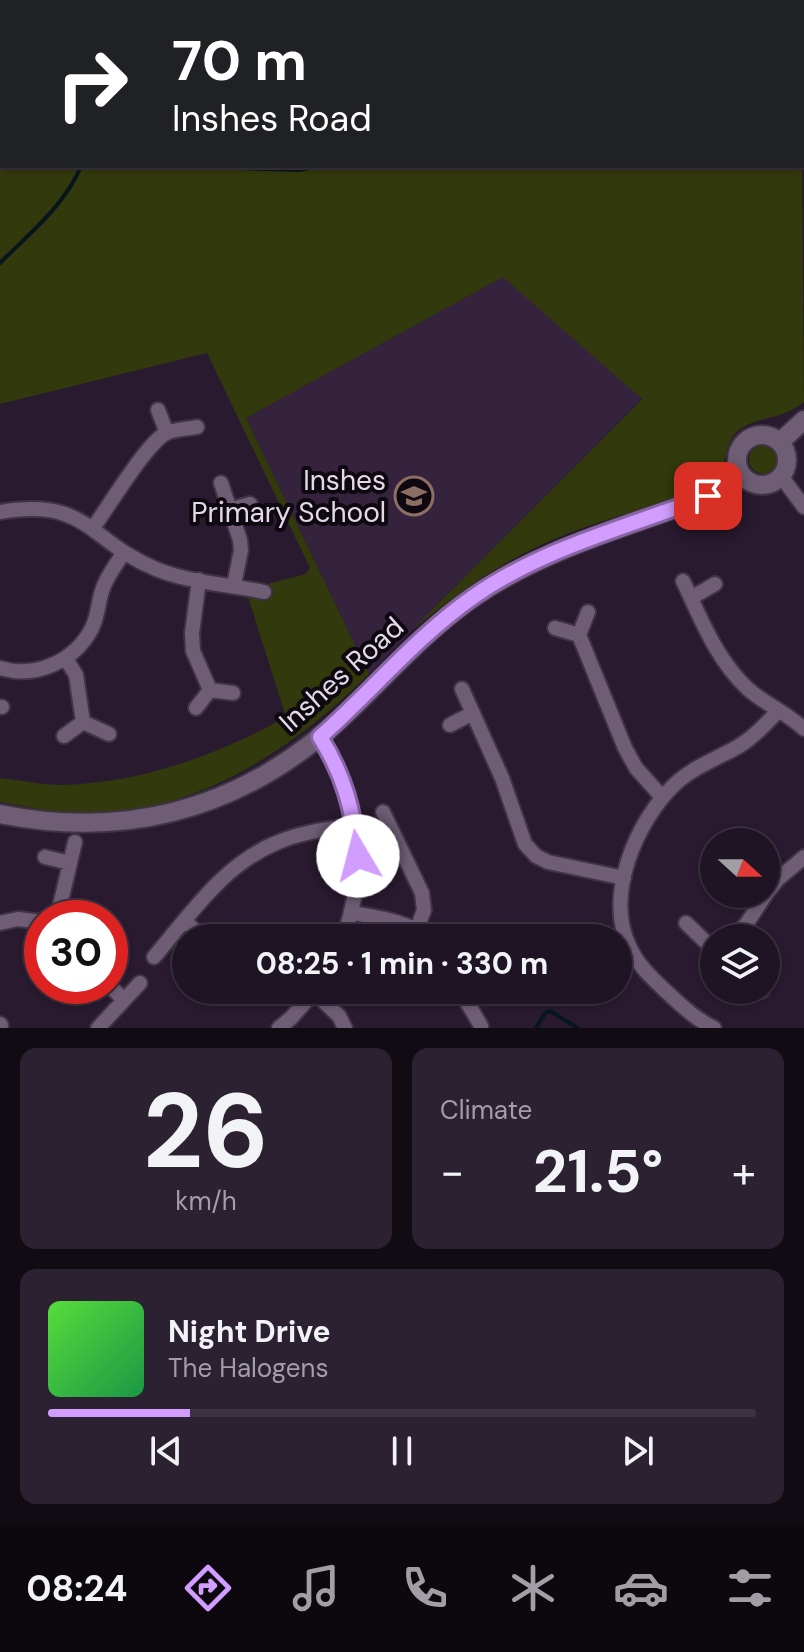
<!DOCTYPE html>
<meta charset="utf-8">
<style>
:root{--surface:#1f1423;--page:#2c2130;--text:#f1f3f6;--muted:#a19ea6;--line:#3c3341;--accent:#d19dfe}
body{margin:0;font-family:"DM Sans",sans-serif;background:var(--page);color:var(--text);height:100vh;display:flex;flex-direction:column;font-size:30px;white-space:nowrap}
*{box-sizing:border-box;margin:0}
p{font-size:26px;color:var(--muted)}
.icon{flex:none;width:44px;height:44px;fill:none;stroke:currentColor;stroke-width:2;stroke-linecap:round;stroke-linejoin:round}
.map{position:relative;height:1028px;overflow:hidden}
.side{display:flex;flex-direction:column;gap:20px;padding:20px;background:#110b13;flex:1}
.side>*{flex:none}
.top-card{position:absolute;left:0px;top:0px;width:804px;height:168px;box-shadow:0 2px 6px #0004,0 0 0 2px var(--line);background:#202124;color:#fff;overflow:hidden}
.needle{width:52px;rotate:111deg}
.controls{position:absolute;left:700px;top:828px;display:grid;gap:16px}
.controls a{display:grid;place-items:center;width:80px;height:80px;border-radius:50%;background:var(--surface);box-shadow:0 2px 6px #0004,0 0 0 2px var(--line);font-size:40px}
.speed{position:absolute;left:24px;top:900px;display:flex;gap:16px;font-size:40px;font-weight:700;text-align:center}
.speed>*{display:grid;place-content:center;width:104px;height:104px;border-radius:50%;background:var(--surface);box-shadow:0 2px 6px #0004,0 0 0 2px var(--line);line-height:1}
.speed .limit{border:12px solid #d22;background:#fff;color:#111}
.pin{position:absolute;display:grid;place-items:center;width:68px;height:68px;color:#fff;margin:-34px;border-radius:16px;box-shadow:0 4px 12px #0006}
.me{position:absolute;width:88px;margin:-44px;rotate:352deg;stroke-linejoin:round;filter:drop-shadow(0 0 6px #0008)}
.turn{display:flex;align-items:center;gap:28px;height:168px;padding:0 40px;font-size:36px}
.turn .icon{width:104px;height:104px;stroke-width:2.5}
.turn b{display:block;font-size:56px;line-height:68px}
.big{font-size:60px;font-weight:700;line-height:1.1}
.side .widget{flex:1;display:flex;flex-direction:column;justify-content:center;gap:12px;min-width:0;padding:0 28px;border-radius:16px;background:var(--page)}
.side .dial{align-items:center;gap:0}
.dial b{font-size:104px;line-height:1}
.song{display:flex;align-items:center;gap:24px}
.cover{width:96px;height:96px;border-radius:12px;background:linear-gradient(135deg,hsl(110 70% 55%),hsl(140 70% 35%))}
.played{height:8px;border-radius:4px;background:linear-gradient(90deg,var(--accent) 20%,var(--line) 20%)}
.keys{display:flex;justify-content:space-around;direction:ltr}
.heat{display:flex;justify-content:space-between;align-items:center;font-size:44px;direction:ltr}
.side .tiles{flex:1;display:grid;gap:20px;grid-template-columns:1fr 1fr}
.widget:last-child{grid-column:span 2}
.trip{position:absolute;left:172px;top:924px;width:460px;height:80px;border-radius:40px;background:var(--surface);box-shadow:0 2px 6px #0004,0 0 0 2px var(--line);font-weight:700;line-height:80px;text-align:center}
.dock{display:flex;height:128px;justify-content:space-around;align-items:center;background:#0c080e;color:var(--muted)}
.dock .icon{width:56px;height:56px}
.dock .on{color:var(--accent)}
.dock b{font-size:36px;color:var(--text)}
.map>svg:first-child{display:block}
.built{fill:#35223c}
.green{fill:#32390c}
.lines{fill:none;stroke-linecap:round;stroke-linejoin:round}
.stream{stroke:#06161c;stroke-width:4}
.minor-casing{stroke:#3f3444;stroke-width:18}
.tertiary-casing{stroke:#3f3444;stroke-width:22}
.primary-casing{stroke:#3f3444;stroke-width:26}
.minor{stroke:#6e5d75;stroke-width:14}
.tertiary{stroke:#6e5d75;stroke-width:18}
.primary{stroke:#a3864a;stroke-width:22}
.route-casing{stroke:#8866a5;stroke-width:20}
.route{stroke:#d19dfe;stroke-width:14}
.labels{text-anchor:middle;stroke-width:8;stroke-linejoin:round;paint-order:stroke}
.poi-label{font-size:28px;fill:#e3d9e7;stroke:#0e0811;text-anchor:end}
.street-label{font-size:28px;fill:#e3d9e7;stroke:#0e0811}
</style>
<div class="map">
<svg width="804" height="1028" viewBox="0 0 804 1028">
<rect width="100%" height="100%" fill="#291a2f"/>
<!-- built -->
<path class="built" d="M504,276l138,122 -273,276 -123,-256z"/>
<!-- green -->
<path class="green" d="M455,0h168l2,2h-171z
M663,0h141v126l-2,-124z
M0,124l2,42h800v-5l2,241c-22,18 -45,14 -64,27 -12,9 -12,20 -16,33 -3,10 -13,17 -21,23 -36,18 -77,28 -115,41 -71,25 -121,58 -178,106l232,-233 -139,-122 -257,141 123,256 -4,4c-83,81 -189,148 -311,133 -18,-2 -36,-6 -54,-9v-24c20,2 42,7 62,7 79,-2 156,-30 224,-68l-38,-120 19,-13 39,-10 4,-6 -103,-215 -207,51z
M749 459a15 15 0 1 1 30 0a15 15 0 1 1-30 0Z"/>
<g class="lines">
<!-- stream -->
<path class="stream" d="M619,0l2,2
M673,0l2,2
M529,2l1,-2
M802,114l2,2
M0,159h2
M802,165l2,2
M178,166l121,4 20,-4
M0,263c29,-29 66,-59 81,-97
M536,1028l9,-15 5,-2 28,17"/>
<defs>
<path id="minor" d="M270,0l3,2
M72,2l2,-2
M381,2v-2
M0,25l2,4
M0,54l2,-1
M158,410l9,23
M781,476l23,31
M221,483l19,57 1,10 -7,35
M229,510l21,-6
M0,512c88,-15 88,29 156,57 34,14 72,15 108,23
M93,528c16,-22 53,-84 73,-95 9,-4 21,-4 31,-6
M199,580l-7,53 1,18 17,39
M683,581c18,38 33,78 65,108 17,15 39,24 56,40
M691,598l24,-14
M555,628l24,7 9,-23
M579,635l46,113 11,20 26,29
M66,659l10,16 7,47
M0,668c36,11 75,-7 92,-40 6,-12 6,-25 10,-37 4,-14 14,-26 22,-39
M462,689l40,89 23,66 11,12 12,6 76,16
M0,707h2
M196,708l14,-18 23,3
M450,725l23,-12
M64,736l19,-14 26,12
M320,737c39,63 49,132 23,201
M383,812l39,81 2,17 -7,19
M378,844l16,-8
M45,857l25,6
M766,894l12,-15 26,-22
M353,913c26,5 54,8 76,25
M57,918l18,-76
M185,921l18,17
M0,923l18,-4 24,3
M686,923l28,27
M734,938l13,-15 19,-29
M154,957c36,-42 69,-92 122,-114 25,-11 52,-14 79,-18
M110,986l14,14
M460,990l21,36
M761,990l1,1
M314,992l25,24 6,12
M0,1024l1,1
M98,1028l42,-45
M279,1028l12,-10 25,-28
M714,1028c-17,-8 -31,-21 -44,-33 -15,-14 -31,-28 -40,-47 -26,-52 6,-126 44,-163 17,-16 37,-24 58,-35 18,-9 32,-24 46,-39"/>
<path id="tertiary" d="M737 460a25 25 0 1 1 50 0a25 25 0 1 1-50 0Z
M780,442l24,-22
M0,814c134,27 251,-9 350,-104 41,-39 78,-82 125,-114 72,-49 153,-69 233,-100l22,-9 13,-11"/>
<path id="primary" d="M644,0l2,2
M802,140l2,2"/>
</defs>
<!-- minor casing -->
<use href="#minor" class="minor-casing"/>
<!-- tertiary casing -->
<use href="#tertiary" class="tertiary-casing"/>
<!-- primary casing -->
<use href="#primary" class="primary-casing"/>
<!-- minor -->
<use href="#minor" class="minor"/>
<!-- tertiary -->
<use href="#tertiary" class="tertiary"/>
<!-- primary -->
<use href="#primary" class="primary"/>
</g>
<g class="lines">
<defs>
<path id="route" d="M358,856c-5,-46 -13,-79 -38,-119 52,-46 96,-100 153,-140 71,-50 155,-70 235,-101"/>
</defs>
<!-- route casing -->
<use href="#route" class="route-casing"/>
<!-- route -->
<use href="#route" class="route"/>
</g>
<!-- icons -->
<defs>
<symbol id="school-ring" viewBox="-11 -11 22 22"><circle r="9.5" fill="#0e0811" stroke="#8d6e63" stroke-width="1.5"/><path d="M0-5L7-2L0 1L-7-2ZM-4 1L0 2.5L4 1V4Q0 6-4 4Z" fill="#8d6e63"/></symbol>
</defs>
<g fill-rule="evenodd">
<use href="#school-ring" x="392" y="474" width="44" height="44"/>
</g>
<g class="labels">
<!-- poi labels -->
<g class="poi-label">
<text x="386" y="490">Inshes<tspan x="386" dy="32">Primary School</tspan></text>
</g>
<!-- street labels -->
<g class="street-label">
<text transform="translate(341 674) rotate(-42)" y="10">Inshes Road</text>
</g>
</g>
</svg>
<div class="controls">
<a><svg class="needle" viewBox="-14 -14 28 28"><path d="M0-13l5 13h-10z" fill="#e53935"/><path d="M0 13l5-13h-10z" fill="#a19ea6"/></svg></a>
<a><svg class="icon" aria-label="layers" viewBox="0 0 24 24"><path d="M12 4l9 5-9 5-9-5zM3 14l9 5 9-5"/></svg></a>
</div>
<div class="speed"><div class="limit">30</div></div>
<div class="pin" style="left:708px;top:496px;background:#d93025"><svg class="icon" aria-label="arrive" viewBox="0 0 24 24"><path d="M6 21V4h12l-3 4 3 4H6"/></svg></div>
<svg class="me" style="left:358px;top:856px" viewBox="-20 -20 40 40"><circle r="19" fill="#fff"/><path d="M0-13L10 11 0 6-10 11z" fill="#d19dfe"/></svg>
<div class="trip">08:25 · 1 min · 330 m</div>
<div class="top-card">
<div class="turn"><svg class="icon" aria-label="right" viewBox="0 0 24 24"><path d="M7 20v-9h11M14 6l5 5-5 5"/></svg><div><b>70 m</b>Inshes Road</div></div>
</div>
</div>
<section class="side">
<div class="tiles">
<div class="widget dial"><b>26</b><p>km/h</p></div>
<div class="widget"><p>Climate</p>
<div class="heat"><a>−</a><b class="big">21.5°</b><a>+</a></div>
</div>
<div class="widget">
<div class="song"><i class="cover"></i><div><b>Night Drive</b><p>The Halogens</p></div></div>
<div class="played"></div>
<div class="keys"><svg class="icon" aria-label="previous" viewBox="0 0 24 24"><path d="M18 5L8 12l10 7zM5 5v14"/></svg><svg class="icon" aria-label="pause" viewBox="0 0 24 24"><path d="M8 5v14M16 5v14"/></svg><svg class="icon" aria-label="next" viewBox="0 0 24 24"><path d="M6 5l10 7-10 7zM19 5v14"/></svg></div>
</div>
</div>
</section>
<nav class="dock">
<b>08:24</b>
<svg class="icon on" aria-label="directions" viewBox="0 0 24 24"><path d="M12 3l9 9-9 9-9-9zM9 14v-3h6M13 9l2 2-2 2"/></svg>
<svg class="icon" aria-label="music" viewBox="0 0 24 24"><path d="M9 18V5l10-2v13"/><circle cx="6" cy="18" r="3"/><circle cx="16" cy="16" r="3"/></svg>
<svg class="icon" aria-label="phone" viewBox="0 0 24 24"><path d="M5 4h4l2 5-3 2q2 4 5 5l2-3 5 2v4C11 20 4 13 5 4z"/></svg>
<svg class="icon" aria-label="climate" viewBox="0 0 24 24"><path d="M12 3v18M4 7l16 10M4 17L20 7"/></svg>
<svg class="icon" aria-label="car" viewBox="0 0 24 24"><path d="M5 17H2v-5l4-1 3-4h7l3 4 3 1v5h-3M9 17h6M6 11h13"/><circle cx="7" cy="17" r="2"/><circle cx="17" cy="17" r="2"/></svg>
<svg class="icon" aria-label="filters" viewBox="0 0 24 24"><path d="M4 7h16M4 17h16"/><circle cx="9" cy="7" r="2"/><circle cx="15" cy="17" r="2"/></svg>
</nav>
